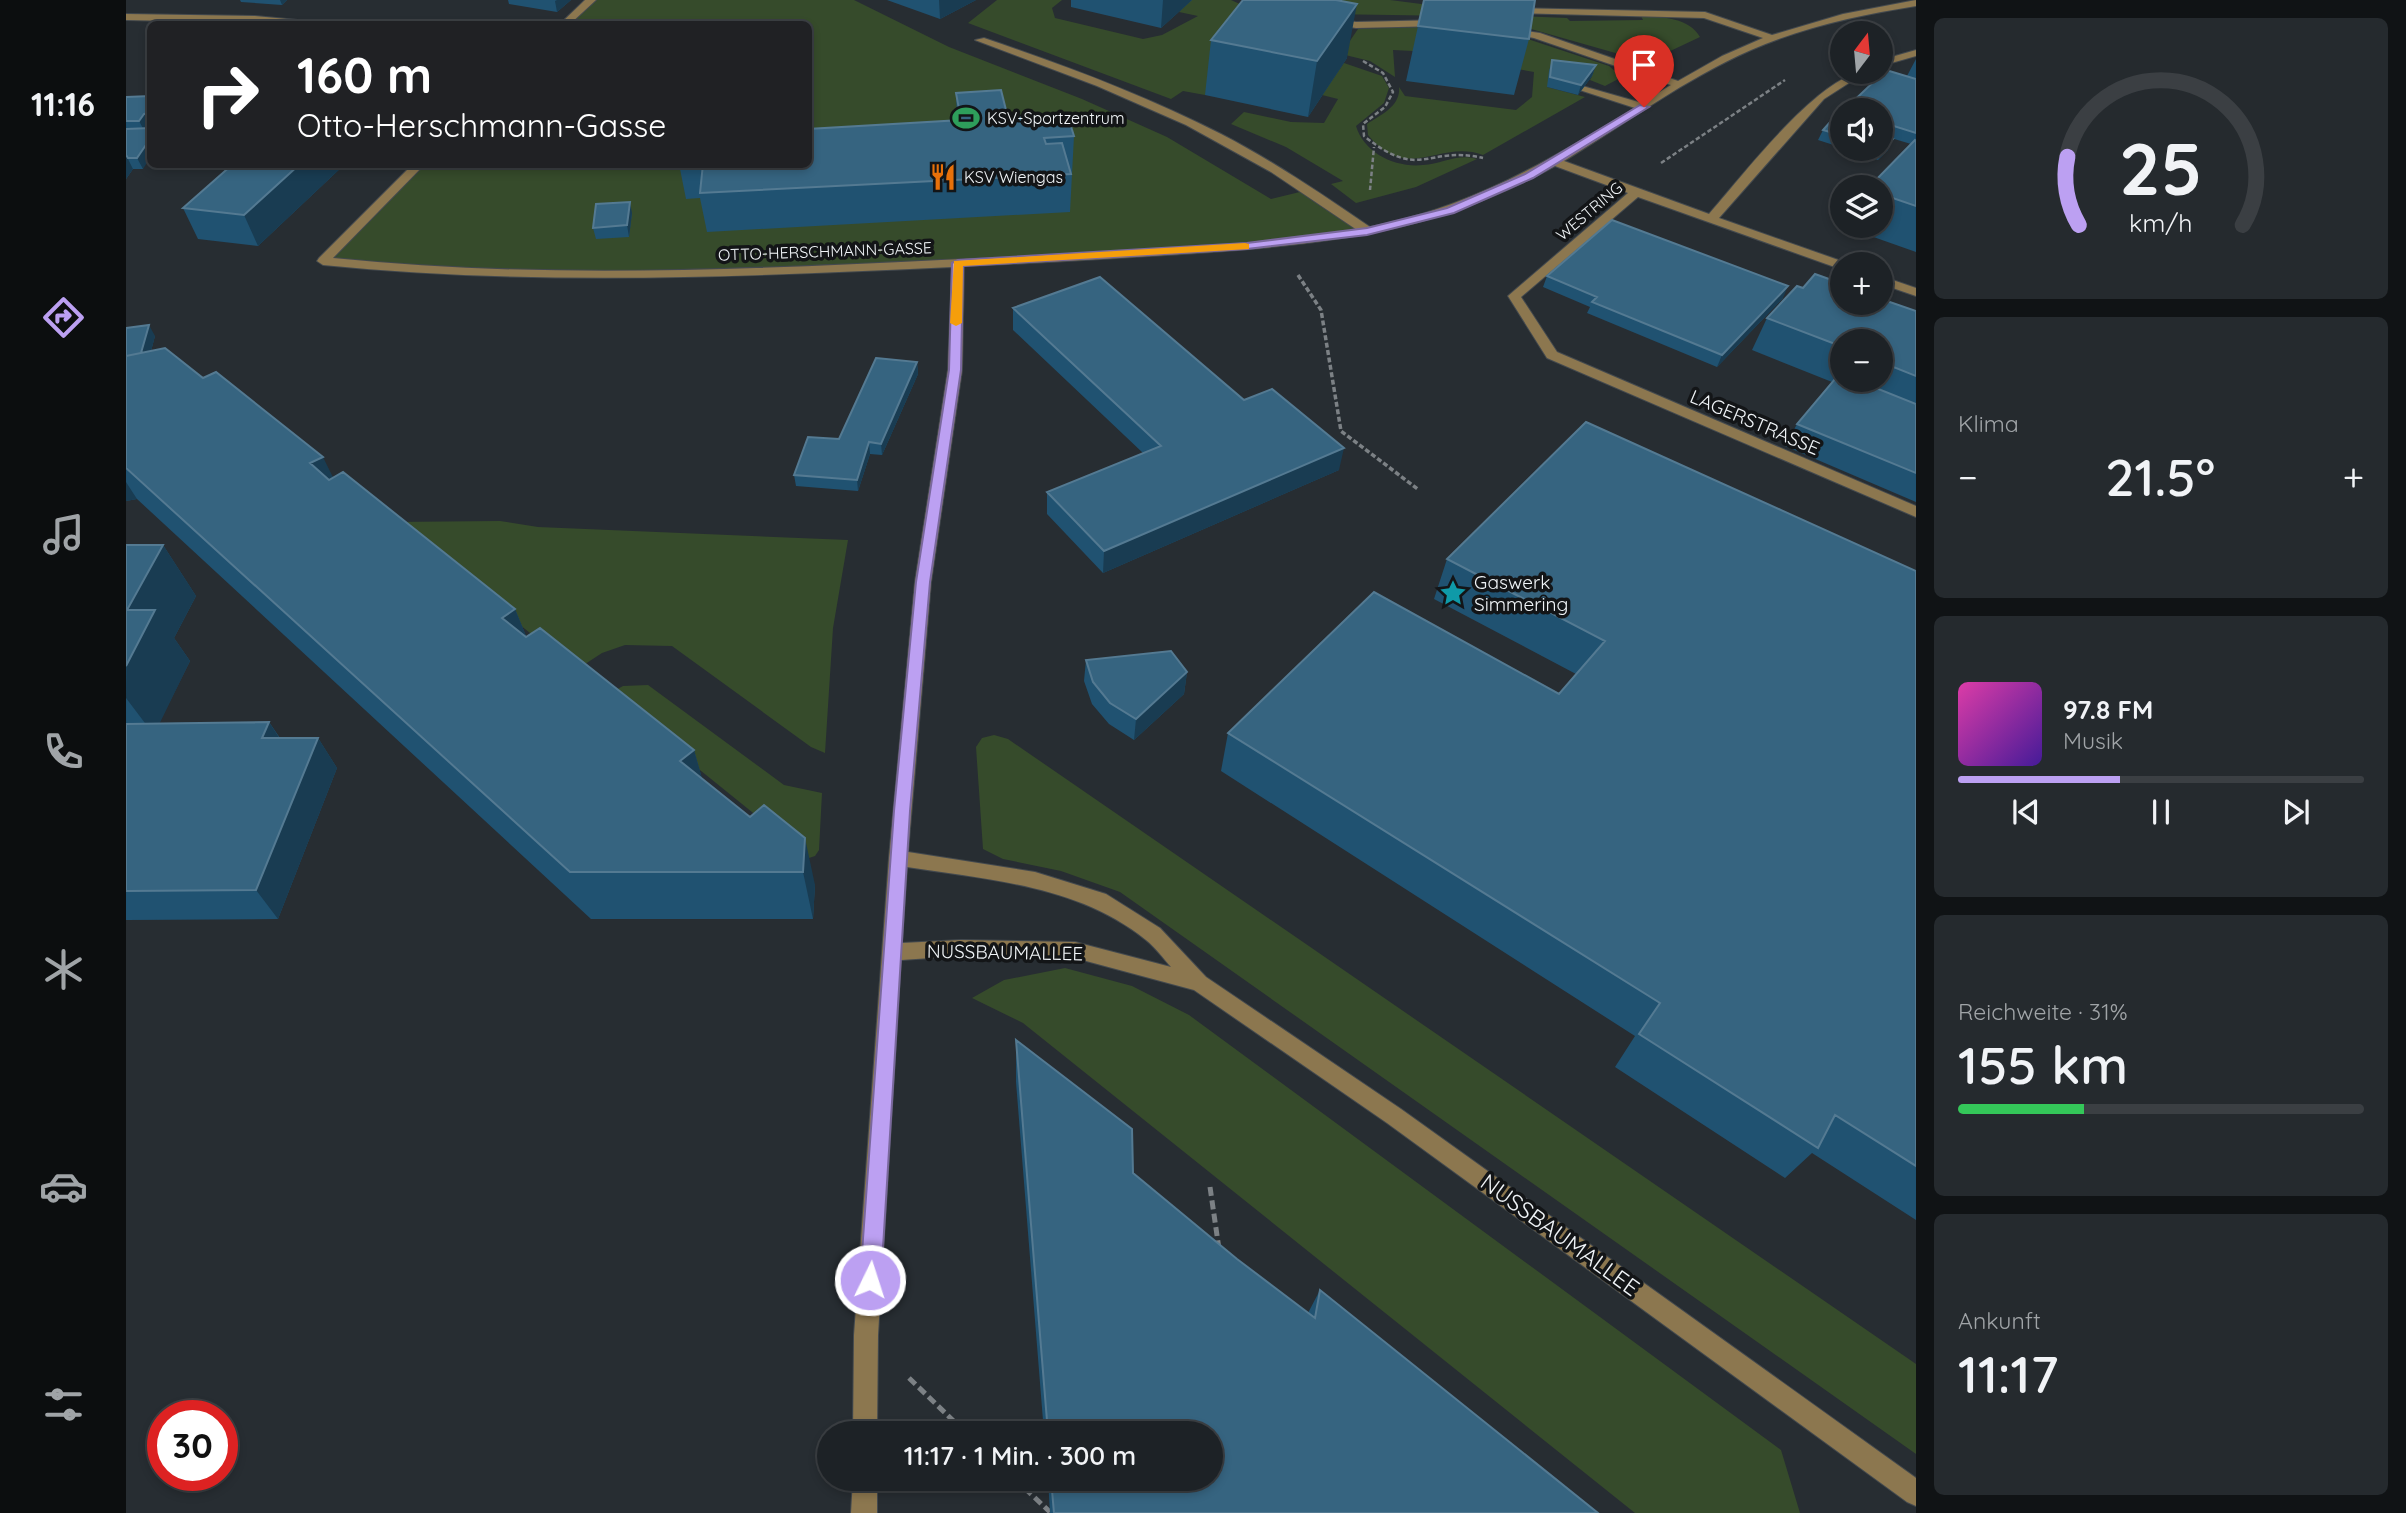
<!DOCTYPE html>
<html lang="de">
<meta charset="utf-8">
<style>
:root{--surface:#1d2226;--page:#252a2e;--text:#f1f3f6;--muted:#a0a4a7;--line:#3b3f43;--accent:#bca0f2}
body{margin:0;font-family:Quicksand,sans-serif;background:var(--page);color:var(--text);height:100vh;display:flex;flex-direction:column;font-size:26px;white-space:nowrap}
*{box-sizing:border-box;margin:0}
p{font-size:23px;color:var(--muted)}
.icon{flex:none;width:38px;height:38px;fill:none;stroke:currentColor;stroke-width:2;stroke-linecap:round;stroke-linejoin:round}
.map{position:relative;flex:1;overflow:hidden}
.drawer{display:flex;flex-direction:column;gap:18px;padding:18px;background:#101315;width:490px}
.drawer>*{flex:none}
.guide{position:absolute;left:21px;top:21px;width:665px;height:147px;border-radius:10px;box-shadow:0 4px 10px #0003,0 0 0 2px var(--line);background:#202124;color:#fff;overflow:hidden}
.needle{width:46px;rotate:16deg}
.controls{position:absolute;left:1704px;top:21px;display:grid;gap:14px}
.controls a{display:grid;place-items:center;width:63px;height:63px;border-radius:50%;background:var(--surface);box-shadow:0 4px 10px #0003,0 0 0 2px var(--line);font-size:35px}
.speed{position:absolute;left:21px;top:1400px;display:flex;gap:14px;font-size:35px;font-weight:700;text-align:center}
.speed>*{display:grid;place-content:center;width:91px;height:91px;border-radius:50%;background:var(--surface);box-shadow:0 4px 10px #0003,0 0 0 2px var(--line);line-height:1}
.speed .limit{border:10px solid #d22;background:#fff;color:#111}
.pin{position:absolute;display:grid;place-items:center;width:60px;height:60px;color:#fff;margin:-72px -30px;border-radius:50% 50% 50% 0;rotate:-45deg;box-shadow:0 0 7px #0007}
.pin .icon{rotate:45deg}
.me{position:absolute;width:77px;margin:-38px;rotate:4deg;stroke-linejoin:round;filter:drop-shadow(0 0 5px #0008)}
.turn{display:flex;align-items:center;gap:24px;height:147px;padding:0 35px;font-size:32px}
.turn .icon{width:91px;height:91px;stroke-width:2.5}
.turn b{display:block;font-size:49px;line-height:60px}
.big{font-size:52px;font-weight:600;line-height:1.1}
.drawer .widget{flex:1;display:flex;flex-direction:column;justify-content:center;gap:10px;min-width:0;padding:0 24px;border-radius:10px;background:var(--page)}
.drawer .dial{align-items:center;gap:0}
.dial svg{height:182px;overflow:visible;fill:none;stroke:var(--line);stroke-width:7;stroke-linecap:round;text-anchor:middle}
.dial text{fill:var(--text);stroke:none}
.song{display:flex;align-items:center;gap:21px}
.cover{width:84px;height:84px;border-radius:10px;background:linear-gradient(135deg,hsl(320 70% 55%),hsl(260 70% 35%))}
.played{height:7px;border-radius:4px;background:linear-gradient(90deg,var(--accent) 40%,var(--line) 40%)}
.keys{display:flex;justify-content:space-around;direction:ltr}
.heat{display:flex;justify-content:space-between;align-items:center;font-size:38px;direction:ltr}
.charge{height:10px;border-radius:5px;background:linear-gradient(90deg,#34c759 31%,var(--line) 0)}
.trip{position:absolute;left:691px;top:1421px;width:406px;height:70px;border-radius:35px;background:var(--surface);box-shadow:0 4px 10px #0003,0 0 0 2px var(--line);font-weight:600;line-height:70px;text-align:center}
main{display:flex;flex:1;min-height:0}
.tabs{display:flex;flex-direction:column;width:126px;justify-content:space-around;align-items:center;background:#0c0e0f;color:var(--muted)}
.tabs .icon{width:49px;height:49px}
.tabs .active{color:var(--accent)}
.tabs b{font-size:32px;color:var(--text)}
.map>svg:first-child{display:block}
.green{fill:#364b2b}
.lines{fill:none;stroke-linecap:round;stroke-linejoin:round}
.minor-casing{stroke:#43494e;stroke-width:2}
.path-far2{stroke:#7c8185;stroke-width:2.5;stroke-dasharray:4.5 2.5;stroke-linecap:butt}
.path-far1{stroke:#7c8185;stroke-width:3.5;stroke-dasharray:5 2.5;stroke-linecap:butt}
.path{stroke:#7c8185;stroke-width:5;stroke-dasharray:9 4.5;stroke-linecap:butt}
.minor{fill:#8c774f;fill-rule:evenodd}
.wall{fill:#205271;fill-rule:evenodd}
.shaded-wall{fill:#193c52}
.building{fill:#366480;stroke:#547a92;stroke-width:2}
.route{fill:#bca0f2;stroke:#7a689d;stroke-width:2}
.slow{fill:#f59e0b}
.labels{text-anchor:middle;stroke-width:7;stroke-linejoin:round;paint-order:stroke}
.far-poi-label{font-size:16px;fill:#f1f5f8;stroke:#131517;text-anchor:start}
.far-street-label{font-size:16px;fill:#f1f5f8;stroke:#131517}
.street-label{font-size:19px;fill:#f1f5f8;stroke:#131517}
.poi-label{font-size:19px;fill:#f1f5f8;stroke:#131517;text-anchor:start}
.near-street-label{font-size:23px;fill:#f1f5f8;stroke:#131517}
</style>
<main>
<nav class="tabs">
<b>11:16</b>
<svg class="icon active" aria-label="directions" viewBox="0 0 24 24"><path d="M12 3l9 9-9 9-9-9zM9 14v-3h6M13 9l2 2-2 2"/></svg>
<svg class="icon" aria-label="music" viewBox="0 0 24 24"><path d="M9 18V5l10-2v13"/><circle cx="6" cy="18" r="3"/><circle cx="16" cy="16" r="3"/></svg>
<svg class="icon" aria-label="phone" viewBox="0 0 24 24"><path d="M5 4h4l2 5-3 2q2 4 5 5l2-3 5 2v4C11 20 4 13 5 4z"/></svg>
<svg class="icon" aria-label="climate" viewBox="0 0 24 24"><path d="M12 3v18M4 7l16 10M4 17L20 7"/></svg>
<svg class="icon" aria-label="car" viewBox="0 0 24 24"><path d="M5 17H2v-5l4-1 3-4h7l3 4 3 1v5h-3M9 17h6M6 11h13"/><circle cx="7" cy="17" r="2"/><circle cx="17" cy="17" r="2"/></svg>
<svg class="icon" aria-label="filters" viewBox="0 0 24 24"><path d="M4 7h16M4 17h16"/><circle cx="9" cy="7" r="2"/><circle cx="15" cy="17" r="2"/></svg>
</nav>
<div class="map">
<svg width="1790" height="1513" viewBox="0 0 1790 1513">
<rect width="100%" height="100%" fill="#272d32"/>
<!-- green -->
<path class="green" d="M465,0h263l95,47 133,52 85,38 104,62 37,-9 59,41 -57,9 -247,18 -542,17 -198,-14 97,-96 388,-1v-140h-243z
M871,0h65l-10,8 3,10 88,21 19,-4 36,-19 -19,-4 12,-12h40l11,5 7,34 -44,56 -22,-4 -12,8 -203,-76z
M1144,0h120l125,16 52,2 3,3 73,-1 -2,-4c19,0 49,2 59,21l-53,25 -137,-39 -54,-7 -130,-2z
M1293,27l-6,24 -20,-1 2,27 -25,-16 -29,-7 17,-25z
M1396,37l87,29 13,11 -17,9 -15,-6 2,-4 -45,11 38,10 -102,58c-44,-16 -75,29 -115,-20l-1,-11c14,-9 34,-18 32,-37l6,9 111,14 16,-13 2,-25 -17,-3z
M1218,63l38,13 7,12 -5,15 -28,23c8,27 39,42 67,39 19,-1 35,-12 54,-6l-61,28 -60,16 -25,-19 12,-3 -57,-34 -55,-23 13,-12 47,10 33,1 14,-24 -16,-4z
M374,521l38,6 310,13 -15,88 -8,125 -14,-6 -139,-101 -47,-1 -23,8 -26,17 -184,-148z
M522,685l136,100 38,8 -3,57 -4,6 -6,2 -202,-163 16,-9z
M868,735l14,4 908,625v90l-796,-562 -59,-21 -58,-12 -20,-10 -7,-102 6,-9z
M939,968l67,18 57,29 592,435 19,63h-165l-612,-490 -51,-25 32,-18z"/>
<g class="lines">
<defs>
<path id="minor" d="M459,0h11l-26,24h-10z
M1790,0v6c-56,9 -112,21 -165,44 -66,29 -125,73 -187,111l145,53c31,-35 112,-142 157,-142l-42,27 -105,119 128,45 -4,1v6l-205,-73 -117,100 36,55 359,154v11l-369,-159 -39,-62 120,-103 -73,-27c-122,67 -221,77 -357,87 -78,5 -156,10 -234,13l-2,104 -31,212 -23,270 127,20 71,22 54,34 46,49 195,132 515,369v28l-9,-4 -520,-379 -193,-133 -119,-32 -114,-2 -60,4 -23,375 -1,98h-24l1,-98 35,-477 26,-276 33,-212 4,-103c-211,10 -419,19 -629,-2l-6,-4 2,-3 94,-94h12l-92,94c203,21 404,12 608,2 138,-6 279,-10 416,-30l-86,-58 -85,-47 -89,-39 -122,-46 9,-2c80,27 161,57 237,96 52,27 101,60 149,93 99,-19 181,-67 265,-119l-77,-25v-4l84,24 29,-18 -137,-47 -31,-6v-4l37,5 138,48 44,-25 41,-18 -59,-20 -194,-5 -5,-3 2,-2 198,4 67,23 71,-21zM781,867c82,13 171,18 239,73 9,7 17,18 25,27l-96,-25 -114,-2 -59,3z
M0,14l129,2 53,5 5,3 -187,-4z
M1203,18l27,4 85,-2 5,3 -5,3 -85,2 -31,-5v-4z
M1790,50v6l-35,10v-6z
M1755,276l35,12v8l-35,-12z
M727,1479h24v34h-26z"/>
</defs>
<!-- minor casing -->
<use href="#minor" class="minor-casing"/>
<!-- path-far2 -->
<path class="path-far2" d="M1237,61l20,12 10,19 -8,15 -22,17 1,12c58,46 61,9 119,22
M1535,163l124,-83
M1244,190l4,-43"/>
<!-- path-far1 -->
<path class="path-far1" d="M1172,275l23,35 20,121 78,59"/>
<!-- path -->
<path class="path" d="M1084,1187l9,62
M783,1378l57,55
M889,1479l35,33"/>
<!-- minor -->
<use href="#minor" class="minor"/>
</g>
<!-- wall -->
<path class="wall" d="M114,0h47l-5,5 -41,-3z
M382,0h63l-14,12 -48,-8z
M761,0h89l-36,19z
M945,0h121l-31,28 -90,-21z
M1292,26l111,13 -15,56 -108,-14z
M1085,40l136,18 -39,59 -103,-22z
M1790,59v193l-68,-24 1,-2h32v-39l30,-43 -30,-9v-25l26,-34z
M1426,60l44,5 -4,11 -14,19 -31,-8 2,-16z
M830,93l52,25 66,18 -4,76 -363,20 -7,-34 -14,1 -7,-35h129l149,-44z
M24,96v28l-3,4 -4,41h-10l-7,10v-82z
M1717,113v9l-4,-1z
M1717,123v25l-25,-8 5,-10z
M1718,149h37l7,1 -10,10z
M107,164h112l-87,82 -60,-7 -15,-31z
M506,213l-3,24 -33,2 -3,-11z
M1421,276l236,22 -66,69 -130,-54 3,-6 -47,-20z
M1677,288l113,23v191l-131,-56 12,-22 35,-42 -80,-32 15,-32zM1717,341h38v39h-38z
M887,308l231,92 95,70 -236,103 -56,-59v-22l96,-39 -130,-123z
M0,328l29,8 -4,15 52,27 130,99 182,132 11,27 168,114 8,29 48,38 65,68 -2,34h-222l-454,-420 -11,2z
M791,362l1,12 -36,81 -12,-1 -12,37 -62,-5 -2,-11 45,-36z
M0,545h37l33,51 -22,42 16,23 -31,62 110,-1 11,16h38l19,30 -59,151 -152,1z
M1321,559l469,12v649l-104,-67 -27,25 -170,-111 20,-31 -414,-265 7,-38 331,-39 17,-20 -142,-75z
M960,660l101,12 -3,22 -50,46 -25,-16 -17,-20 -8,-23z
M890,1040l117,133 104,86 71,54 12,-23 278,223h-548l-2,-34h163v-46h-167l-28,-351z"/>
<!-- shaded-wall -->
<path class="shaded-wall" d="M154,0h7l-5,5z
M431,0h14l-14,12 -2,-11z
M813,0h37l-36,19z
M1037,0h29l-31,28z
M1231,4l-10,54 -39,59 9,-56z
M1470,65l-4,11 -14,19 3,-10z
M18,114l6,10 -5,8 -6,-11z
M24,139v19l-7,11 -6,-11z
M1767,139l-5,11 -10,10 6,-11z
M0,155l7,14 -7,10z
M174,164h45l-87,82 -14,-31z
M504,202l2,11 -3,24 -2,-12z
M1662,286l-5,12 -66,69 5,-12z
M23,325l6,11 -10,38 -19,2z
M791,362l1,12 -36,81 -1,-11z
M743,442l1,12 -12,37 -1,-11z
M1218,448l-5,22 -236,103 1,-22z
M197,457l25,51 -38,-45z
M0,482l11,17 -11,2z
M37,545l33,51 -22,42 16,23 -36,74 -28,-37 1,-88z
M389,609l21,51 -34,-42z
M1061,672l-3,22 -50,46 2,-21z
M143,722l20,31 -27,-15z
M192,738l19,30 -59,151 -22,-29z
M568,750l14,49 -28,-38z
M679,838l10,47 -2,34 -10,-47z"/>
<!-- building -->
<path class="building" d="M1117,0h93l21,4 -40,57 -106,-21z
M1298,0h111l-6,39 -111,-13z
M126,21l22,1 12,2h-37z
M1426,60l44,5 -15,20 -31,-8z
M1760,70l30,9v54l-35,-11v-12h-37z
M875,90l7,28 59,-4 7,22 -30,2 2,6 16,-1 9,31 -371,19 3,-29h105v-35l153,-9 -5,-27z
M24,96v17l-6,1 -5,7h-13v-24z
M1706,120l11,3v13l-20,-6z
M24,128v11l-13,19h-9l-2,-3v-26z
M1755,135l12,4 -9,10 -3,-1z
M1789,140l1,1v65l-35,-12v-7h-12z
M107,164h67l-56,51 -61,-7z
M504,202l-3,23 -34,3 3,-24z
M1486,220l176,66 -66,69 -130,-53 5,-5 -50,-21z
M1689,274l28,10v19h38v-4l35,12v65l-35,-14v-21h-38v6l-76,-29 30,-32 6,2z
M974,277l144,123 28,-11 72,59 -240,103 -57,-59 114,-46 -148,-138z
M23,325l-8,28 -15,3v-28z
M39,348l38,30 13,-6 107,85 -13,6 19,17 14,-8 172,137 -13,9 24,19 14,-9 154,122 -14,11 70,56 14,-12 41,33 -2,34h-233l-444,-404v-112z
M750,358l41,4 -36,82 -12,-2 -12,38 -63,-5 14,-38 31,2z
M1714,373l3,2v5h13l60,24v69l-119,-49z
M1460,422l330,149v595l-81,-51 -17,33 -179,-114 21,-31 -432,-270 146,-141 185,102 46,-53 -158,-82z
M0,545h37l-36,65h28l-29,56z
M1045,651l16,21 -51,47 -26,-16 -17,-21 -7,-22z
M143,722l-7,16h56l-62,152 -130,1v-167z
M890,1040l116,89 1,44 104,86 78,59 5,-28 278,223h-544l-3,-34h160v-46h-163z"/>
<!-- route -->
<path class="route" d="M1514,105l9,2 -116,71 -79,35 -87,22 -120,14 -284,17 -2,104 -31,212 -20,229 -29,469 -4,8 -7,3 -7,-3 -3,-8 34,-469 22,-229 33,-212 3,-107 6,-3 289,-17 120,-15 80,-20 78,-34z"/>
<!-- slow -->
<path class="slow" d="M1119,243l4,1v5l-286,17 -1,57 -6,3 -6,-3 4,-62z"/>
<!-- icons -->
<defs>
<symbol id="stadium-bare" viewBox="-9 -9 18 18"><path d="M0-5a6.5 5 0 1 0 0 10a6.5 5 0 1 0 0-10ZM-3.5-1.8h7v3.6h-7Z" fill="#2e9e5b" stroke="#131517" stroke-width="2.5" paint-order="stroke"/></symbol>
<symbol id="restaurant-bare" viewBox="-9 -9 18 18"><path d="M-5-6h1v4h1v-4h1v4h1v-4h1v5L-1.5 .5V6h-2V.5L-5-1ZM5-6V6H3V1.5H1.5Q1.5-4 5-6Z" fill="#e8710a" stroke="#131517" stroke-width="2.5" paint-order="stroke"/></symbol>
<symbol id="sight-bare" viewBox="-9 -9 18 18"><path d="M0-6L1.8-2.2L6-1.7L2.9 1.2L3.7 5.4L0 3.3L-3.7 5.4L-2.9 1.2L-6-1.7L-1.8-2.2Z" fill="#0f9aa8" stroke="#131517" stroke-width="2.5" paint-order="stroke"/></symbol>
</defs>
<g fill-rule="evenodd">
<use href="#stadium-bare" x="821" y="99" width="38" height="38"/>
<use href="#restaurant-bare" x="798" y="158" width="38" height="38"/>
<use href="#sight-bare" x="1308" y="574" width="38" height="38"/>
</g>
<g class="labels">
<!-- far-poi labels -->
<g class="far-poi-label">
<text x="861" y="124">KSV-Sportzentrum</text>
<text x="838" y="183">KSV Wiengas</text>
</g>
<!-- far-street labels -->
<g class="far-street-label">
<text transform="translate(1463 211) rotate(-40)" y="6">WESTRING</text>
<text transform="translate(699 251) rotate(-2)" y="6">OTTO-HERSCHMANN-GASSE</text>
</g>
<!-- street labels -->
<g class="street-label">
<text transform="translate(1629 422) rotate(23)" y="7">LAGERSTRASSE</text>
<text transform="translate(879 952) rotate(1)" y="7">NUSSBAUMALLEE</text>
</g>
<!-- poi labels -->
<g class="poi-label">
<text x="1348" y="589">Gaswerk<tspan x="1348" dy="22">Simmering</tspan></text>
</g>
<!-- near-street labels -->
<g class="near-street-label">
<text transform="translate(1434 1235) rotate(36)" y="8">NUSSBAUMALLEE</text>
</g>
</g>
</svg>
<div class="controls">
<a><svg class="needle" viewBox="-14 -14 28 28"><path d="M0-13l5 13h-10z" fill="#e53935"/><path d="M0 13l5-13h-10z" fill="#a0a4a7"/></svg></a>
<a><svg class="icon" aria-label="sound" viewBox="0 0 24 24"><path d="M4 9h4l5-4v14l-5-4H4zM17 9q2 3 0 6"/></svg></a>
<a><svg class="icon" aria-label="layers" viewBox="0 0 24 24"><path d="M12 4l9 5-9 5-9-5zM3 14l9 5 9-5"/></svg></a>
<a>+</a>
<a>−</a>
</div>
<div class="speed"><div class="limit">30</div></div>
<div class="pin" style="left:1518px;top:107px;background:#d93025"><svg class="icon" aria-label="arrive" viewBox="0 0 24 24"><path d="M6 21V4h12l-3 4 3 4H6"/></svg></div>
<svg class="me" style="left:744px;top:1280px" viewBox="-20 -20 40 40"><circle r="17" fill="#bca0f2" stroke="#fff" stroke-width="3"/><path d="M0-11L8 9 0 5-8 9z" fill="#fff"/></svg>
<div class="trip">11:17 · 1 Min. · 300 m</div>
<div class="guide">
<div class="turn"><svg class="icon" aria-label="right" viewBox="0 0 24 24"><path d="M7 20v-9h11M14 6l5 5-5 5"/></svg><div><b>160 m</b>Otto-Herschmann-Gasse</div></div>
</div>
</div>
<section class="drawer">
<div class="widget dial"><svg viewBox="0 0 100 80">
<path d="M14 69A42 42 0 1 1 86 69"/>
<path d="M14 69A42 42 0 0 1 9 39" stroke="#bca0f2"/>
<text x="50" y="56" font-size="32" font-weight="700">25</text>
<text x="50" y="72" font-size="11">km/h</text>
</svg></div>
<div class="widget"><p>Klima</p>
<div class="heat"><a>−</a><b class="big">21.5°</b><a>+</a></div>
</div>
<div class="widget">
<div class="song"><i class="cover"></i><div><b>97.8 FM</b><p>Musik</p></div></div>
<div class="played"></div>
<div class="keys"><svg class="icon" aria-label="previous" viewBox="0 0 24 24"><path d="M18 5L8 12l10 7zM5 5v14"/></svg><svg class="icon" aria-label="pause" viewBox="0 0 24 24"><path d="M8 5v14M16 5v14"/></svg><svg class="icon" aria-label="next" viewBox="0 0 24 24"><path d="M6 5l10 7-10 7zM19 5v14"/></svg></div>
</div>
<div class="widget"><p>Reichweite · 31%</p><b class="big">155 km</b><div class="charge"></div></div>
<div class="widget"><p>Ankunft</p><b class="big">11:17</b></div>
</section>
</main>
